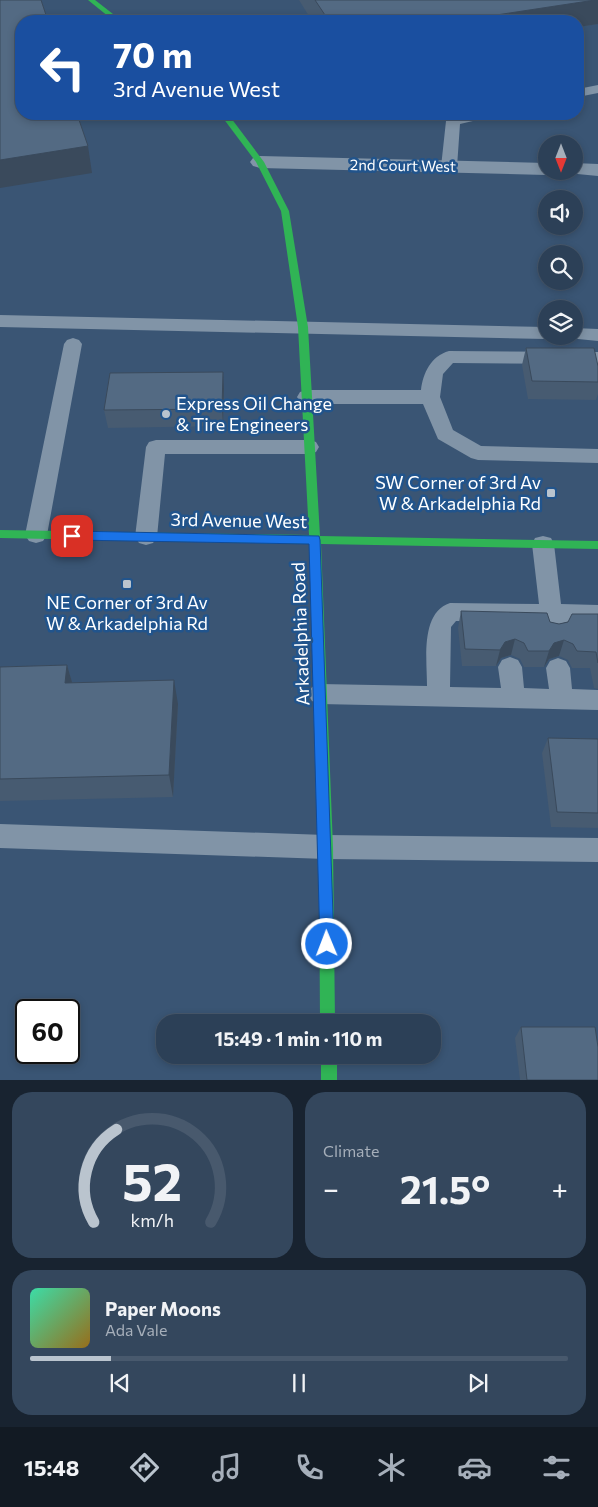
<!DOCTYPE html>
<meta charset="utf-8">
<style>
:root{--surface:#2c4057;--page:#34475d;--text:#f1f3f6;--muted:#a6afba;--line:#48596d;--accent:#bac4ce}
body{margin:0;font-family:Commissioner,sans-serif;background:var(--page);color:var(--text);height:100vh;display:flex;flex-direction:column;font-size:19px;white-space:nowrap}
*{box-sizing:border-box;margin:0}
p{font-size:16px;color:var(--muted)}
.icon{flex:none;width:28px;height:28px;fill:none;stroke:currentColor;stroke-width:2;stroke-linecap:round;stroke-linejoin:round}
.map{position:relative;height:1080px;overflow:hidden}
.sheet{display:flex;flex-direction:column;gap:12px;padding:12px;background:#182330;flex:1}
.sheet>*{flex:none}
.banner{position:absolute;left:15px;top:15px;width:569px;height:105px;border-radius:20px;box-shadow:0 2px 8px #0003,0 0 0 1px var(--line);background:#1a4fa0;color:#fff;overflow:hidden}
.needle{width:32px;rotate:180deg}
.tools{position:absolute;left:538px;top:135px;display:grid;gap:10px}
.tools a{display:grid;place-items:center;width:45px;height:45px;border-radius:50%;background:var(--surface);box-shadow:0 2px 8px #0003,0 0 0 1px var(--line);font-size:25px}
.speed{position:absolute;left:15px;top:999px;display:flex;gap:10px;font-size:25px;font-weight:700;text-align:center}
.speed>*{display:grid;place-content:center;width:65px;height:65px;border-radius:50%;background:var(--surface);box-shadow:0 2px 8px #0003,0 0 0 1px var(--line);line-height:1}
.speed .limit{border:2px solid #111;border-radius:8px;background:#fff;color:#111}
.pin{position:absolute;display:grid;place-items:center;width:42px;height:42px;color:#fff;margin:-21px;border-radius:10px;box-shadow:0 2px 8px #0006}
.me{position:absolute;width:55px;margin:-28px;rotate:359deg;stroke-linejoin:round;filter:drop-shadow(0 0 4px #0008)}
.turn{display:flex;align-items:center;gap:18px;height:105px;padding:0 15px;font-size:22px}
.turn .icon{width:65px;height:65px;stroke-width:2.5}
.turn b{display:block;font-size:35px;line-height:42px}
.big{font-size:38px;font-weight:700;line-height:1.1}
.sheet .card{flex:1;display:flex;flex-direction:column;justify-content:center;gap:8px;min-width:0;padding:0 18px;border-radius:20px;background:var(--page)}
.sheet .dial{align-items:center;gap:0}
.dial svg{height:130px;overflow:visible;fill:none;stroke:var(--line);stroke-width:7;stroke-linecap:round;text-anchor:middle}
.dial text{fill:var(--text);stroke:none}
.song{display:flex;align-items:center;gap:15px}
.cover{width:60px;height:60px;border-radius:8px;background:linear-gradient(135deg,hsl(160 70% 55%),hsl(40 70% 35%))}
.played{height:5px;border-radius:2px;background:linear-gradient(90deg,var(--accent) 15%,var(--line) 15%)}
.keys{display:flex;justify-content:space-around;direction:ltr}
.heat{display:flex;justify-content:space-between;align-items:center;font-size:28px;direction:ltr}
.sheet .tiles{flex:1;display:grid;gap:12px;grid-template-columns:1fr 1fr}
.card:last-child{grid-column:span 2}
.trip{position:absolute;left:156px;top:1014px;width:285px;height:50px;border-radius:20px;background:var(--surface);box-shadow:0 2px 8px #0003,0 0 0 1px var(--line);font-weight:700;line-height:50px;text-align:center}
.menu{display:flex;height:80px;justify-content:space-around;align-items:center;background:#121a23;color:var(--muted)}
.menu .icon{width:35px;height:35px}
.menu .selected{color:var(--accent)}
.menu b{font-size:22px;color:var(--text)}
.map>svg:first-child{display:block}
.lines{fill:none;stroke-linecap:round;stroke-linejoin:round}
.lane{fill:#8194a7;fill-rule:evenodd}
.street{fill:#8194a7;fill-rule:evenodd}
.fast{fill:#30b455;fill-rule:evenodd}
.wall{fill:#475b71}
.shaded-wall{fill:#3a4a5c}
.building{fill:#536a83;stroke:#3a4a5c}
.route{fill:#1a73e8;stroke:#114b97}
.poi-dot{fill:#bac4ce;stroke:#21548c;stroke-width:2}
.labels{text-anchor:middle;stroke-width:5;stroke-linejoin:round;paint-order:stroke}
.far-street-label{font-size:15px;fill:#fff;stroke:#21548c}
.poi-label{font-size:18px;fill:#fff;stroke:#21548c;text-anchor:start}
.street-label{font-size:18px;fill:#fff;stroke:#21548c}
</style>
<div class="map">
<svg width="598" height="1080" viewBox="0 0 598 1080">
<rect width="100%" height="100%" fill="#3a5574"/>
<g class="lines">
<!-- lane -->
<path class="lane" d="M598,85v8l-20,4v-8z
M466,114h26l-2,3 -30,7 -3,43 -2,3h-12l-2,-3 5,-46 2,-3z
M0,315l546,12v9h7l-7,3 -546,-12z
M574,328l24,1v12l-30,-3 -2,-2h8z
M73,338l6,2 3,4 -35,191 -4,6 -7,2 -7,-2 -4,-6 39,-191 3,-4z
M449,351l149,1v12l-145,-1 -10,11 -3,23 13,33 28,16 117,3v14l-120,-3 -7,-2 -33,-19 -15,-35h-116l-7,-2 -3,-5 3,-5 7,-2h114c2,-17 10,-34 28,-39z
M156,440h153l7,2 3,5 -3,5 -7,2h-144l-8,83 -4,6 -7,2 -7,-2 -4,-6 11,-90 3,-5z
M543,536l8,2 3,6 7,60 37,1v18h-34l-3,10 -8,2 -8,-2 -4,-11 -85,-1 -5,6 -1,60 51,1 -3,-21 4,-7 8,-3 8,3 4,7 2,21 25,1 -3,-21 4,-7 8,-3 8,3 4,7 2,21 26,1v20l-278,-6 -8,-3 -4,-7 4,-7 8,-3 107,2c0,-26 -7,-73 23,-83l89,1 -7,-60 3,-6z
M0,824l326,11 272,3v24l-272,-3 -326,-11z"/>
<!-- street -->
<path class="street" d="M260,156l286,7v8h9l-9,4 -286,-7 -7,-2 -3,-4 3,-4z
M574,163l24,1v12l-31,-3 -2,-2h9z"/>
<!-- fast -->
<path class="fast" d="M88,0h7l27,21h-8z
M220,114h8l36,48 25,49 19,116 12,209 278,5v8l-277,-5 12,303 2,175h-15l-1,-175 -9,-303 -310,-6v-8l309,5 -11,-208 -17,-116 -25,-49z
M321,1055h16v25h-16z"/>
</g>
<!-- wall -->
<path class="wall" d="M299,0h299v24l-20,3v-6h-266z
M526,348l72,18v28l-2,6 -68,-1 -6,-34z
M224,389l-1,37 -115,2 -4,-18z
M461,611l89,11 9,2 39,-10v75l-4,-1 -4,-20h-18l-4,-8 -9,-4 -10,3 -5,8h-20l-4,-8 -9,-4 -10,3 -5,8h-34l-4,-38z
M67,665l5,18 106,21 -5,93 -173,4v-134z
M548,738l50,1v89l-47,-1 -9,-74z
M521,1027l77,53h-78l-5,-42z"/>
<!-- shaded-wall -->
<path class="shaded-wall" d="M595,0h3v24l-20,3v-6h-121z
M88,146l4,27 -92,15v-28z
M223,372l1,17 -1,37 -1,-17z
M515,639l-4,16 -10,3 -5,8 4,-16 5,-8z
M564,640l-5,16 -10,3 -5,8 5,-16 5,-8z
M67,665l7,24 -9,-6z
M174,680l4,24 -5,93 -4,-22z"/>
<!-- building -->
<path class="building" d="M0,0h41l7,21h-27v93h56l11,32 -88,14z
M315,0h280l-138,21h-128z
M526,348h68l4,18v16l-66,-1z
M223,372l-1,37 -118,1 6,-37z
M461,611l86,2 3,9 9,2 9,-2 4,-8h26v49l-2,-11 -19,-1 -4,-7 -9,-4 -10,3 -5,8h-21l-4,-8 -9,-4 -10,3 -5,8 -35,-1z
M67,665l-2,18 109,-3 -5,95 -169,4v-112z
M548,738l50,1v74l-41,-1z
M521,1027h74l3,20v33h-71z"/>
<!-- route -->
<path class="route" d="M72,531l247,5 1,4 14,404 -2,6 -5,2 -5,-2 -2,-6 -11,-400 -237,-4 -5,-4z"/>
<!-- markers -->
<g class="poi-dot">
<circle cx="166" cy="414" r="5"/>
<rect x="546" y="488" width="10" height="10" rx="2.5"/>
<rect x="122" y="579" width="10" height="10" rx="2.5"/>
</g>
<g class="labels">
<!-- far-street labels -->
<g class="far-street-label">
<text transform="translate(403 166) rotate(1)" y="5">2nd Court West</text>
</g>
<!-- poi labels -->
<g class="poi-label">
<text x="176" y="410">Express Oil Change<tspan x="176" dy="21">&amp; Tire Engineers</tspan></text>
<text x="541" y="489" text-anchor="end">SW Corner of 3rd Av<tspan x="541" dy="21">W &amp; Arkadelphia Rd</tspan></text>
<text x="127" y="609" text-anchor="middle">NE Corner of 3rd Av<tspan x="127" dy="21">W &amp; Arkadelphia Rd</tspan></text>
</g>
<!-- street labels -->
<g class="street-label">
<text transform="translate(239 521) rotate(1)" y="6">3rd Avenue West</text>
<text transform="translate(301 634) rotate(-92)" y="6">Arkadelphia Road</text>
</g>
</g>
</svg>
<div class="tools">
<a><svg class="needle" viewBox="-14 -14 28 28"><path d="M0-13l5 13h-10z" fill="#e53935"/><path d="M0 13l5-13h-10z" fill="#a6afba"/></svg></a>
<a><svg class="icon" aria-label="sound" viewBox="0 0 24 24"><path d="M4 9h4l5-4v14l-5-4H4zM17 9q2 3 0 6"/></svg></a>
<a><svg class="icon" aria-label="search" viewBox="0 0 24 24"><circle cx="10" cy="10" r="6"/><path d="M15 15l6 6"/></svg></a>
<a><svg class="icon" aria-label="layers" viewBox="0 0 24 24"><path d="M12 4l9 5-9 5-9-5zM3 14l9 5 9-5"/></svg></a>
</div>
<div class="speed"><div class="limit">60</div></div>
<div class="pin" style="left:72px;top:536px;background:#d93025"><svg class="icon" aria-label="arrive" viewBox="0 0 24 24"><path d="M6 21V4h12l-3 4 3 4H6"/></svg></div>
<svg class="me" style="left:327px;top:944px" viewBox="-20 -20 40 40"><circle r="17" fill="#1a73e8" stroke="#fff" stroke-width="3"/><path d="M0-11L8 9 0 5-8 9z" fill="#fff"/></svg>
<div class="trip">15:49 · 1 min · 110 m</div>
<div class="banner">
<div class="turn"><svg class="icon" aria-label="left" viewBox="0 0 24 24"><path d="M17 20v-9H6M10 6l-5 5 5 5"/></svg><div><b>70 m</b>3rd Avenue West</div></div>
</div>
</div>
<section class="sheet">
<div class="tiles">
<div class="card dial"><svg viewBox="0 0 100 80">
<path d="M14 69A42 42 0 1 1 86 69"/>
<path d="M14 69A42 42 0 0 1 28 12" stroke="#bac4ce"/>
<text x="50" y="56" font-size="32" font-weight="700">52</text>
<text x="50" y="72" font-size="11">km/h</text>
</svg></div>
<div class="card"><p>Climate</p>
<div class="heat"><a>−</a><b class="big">21.5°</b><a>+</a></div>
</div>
<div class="card">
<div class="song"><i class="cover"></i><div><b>Paper Moons</b><p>Ada Vale</p></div></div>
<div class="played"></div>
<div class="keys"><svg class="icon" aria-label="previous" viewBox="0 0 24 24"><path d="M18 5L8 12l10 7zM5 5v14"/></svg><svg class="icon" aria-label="pause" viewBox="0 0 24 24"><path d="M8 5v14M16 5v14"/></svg><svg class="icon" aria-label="next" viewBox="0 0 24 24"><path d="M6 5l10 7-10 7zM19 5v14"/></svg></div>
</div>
</div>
</section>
<nav class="menu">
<b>15:48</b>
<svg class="icon selected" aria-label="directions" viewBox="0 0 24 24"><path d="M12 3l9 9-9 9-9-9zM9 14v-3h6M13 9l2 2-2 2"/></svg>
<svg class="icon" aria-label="music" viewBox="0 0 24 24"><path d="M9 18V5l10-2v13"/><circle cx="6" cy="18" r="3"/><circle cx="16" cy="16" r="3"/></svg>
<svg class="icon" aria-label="phone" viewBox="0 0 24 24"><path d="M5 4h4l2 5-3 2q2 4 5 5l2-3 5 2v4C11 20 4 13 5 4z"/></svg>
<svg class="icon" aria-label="climate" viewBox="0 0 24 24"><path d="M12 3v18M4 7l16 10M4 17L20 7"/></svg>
<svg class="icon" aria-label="car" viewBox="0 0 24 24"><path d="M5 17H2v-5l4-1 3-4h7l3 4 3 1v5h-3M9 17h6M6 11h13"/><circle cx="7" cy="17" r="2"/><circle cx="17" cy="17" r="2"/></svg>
<svg class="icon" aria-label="filters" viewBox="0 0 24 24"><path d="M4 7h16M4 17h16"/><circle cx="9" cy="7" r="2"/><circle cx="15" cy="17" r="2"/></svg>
</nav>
